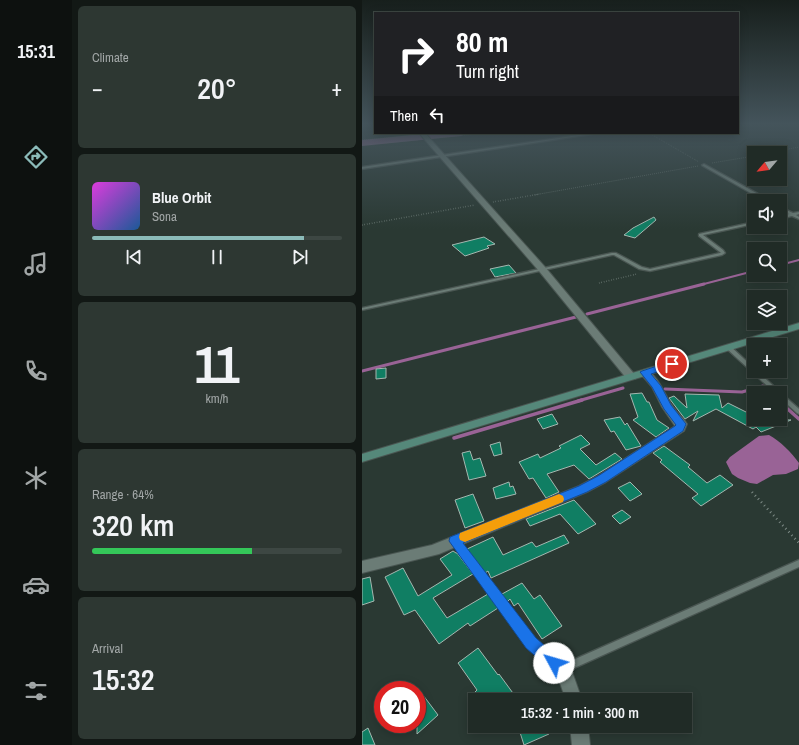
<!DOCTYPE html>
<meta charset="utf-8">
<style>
:root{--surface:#202b26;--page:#2d3732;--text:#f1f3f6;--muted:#a2a7a7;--line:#3d4743;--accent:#8bbbb9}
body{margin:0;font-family:"Archivo Narrow",sans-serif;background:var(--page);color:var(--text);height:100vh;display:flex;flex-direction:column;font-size:15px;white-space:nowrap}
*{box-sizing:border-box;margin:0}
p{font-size:13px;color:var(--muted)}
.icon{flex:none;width:22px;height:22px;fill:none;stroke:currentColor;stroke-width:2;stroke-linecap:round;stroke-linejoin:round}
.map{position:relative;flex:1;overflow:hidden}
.side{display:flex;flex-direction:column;gap:6px;padding:6px;background:#121815;width:290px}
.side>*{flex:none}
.guide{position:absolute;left:12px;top:12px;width:365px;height:122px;border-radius:0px;box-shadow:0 2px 10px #0003,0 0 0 1px var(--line);background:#202124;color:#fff;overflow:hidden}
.needle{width:26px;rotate:241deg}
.tools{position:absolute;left:385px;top:146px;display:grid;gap:8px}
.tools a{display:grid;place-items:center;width:40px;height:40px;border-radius:0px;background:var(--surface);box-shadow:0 2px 10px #0003,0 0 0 1px var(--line);font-size:20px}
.speed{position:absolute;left:12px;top:681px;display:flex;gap:8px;font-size:20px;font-weight:700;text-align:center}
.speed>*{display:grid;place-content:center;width:52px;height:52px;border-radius:50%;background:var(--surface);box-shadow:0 2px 10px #0003,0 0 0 1px var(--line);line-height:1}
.speed .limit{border:6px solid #d22;background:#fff;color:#111}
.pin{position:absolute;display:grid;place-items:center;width:34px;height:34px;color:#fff;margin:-17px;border:2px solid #fff;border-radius:50%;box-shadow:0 1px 4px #0007}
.me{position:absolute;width:44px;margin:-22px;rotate:309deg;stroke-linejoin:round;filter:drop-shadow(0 0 3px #0008)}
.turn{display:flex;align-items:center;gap:14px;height:84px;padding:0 16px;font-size:18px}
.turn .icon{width:52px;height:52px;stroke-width:2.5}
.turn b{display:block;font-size:28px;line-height:34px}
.then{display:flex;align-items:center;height:38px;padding:0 16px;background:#0003;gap:8px;font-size:15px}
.big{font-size:30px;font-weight:600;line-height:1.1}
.side .tile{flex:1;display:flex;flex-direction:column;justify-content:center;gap:6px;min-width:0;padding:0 14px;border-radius:6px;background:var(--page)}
.side .dial{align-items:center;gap:0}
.dial b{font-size:52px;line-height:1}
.song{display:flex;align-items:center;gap:12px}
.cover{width:48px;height:48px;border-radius:6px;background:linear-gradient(135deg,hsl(300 70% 55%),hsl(210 70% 35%))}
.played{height:4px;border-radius:2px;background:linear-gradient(90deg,var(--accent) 85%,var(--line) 85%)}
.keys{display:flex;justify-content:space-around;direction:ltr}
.heat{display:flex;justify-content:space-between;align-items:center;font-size:22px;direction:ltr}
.charge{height:6px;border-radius:3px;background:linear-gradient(90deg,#34c759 64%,var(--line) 0)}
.trip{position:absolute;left:106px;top:693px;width:224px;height:40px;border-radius:0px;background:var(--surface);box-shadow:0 2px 10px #0003,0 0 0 1px var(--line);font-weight:600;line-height:40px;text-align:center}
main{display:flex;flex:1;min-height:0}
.tabs{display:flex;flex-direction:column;width:72px;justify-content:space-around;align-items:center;background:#0d110f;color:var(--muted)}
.tabs .icon{width:28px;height:28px}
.tabs .active{color:var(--accent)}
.tabs b{font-size:18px;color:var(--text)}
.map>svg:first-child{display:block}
.water{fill:#996396}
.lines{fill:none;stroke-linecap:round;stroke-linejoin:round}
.stream-far2{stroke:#996396;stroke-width:2}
.stream-far1{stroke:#996396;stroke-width:3}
.stream{stroke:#996396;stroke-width:3.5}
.river{fill:#996396;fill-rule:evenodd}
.building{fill:#107e63;stroke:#a5b7b0}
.lane-casing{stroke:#4a5652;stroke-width:2.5}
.street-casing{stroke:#4a5652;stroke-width:2}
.secondary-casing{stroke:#4a5652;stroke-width:2}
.path-far2{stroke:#7e8b86;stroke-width:1;stroke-dasharray:0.5 1.5;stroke-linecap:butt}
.path-far1{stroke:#7e8b86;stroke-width:1.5;stroke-dasharray:0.5 2;stroke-linecap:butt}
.path{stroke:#7e8b86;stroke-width:2.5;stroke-dasharray:1 3.5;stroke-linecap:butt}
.lane{fill:#6b7c76;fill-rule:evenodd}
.street{fill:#6b7c76;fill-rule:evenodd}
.secondary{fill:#55887a;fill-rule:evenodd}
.route{fill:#1a73e8;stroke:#114b97}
.slow{fill:#f59e0b}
</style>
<main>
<nav class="tabs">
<b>15:31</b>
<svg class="icon active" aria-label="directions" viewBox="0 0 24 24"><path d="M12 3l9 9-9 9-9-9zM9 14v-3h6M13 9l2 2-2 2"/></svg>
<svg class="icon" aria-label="music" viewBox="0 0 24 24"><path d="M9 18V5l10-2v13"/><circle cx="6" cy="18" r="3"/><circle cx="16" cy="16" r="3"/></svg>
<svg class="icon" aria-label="phone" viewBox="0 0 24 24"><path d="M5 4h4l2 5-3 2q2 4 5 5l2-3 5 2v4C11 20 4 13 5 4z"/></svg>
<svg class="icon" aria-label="climate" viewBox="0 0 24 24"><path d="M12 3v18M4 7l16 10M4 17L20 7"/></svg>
<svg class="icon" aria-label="car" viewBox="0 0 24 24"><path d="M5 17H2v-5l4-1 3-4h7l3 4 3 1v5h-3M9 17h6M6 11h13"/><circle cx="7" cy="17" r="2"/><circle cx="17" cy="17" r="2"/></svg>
<svg class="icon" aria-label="filters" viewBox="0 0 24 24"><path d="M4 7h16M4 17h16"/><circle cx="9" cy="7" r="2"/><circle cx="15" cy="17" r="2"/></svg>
</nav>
<section class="side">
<div class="tile"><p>Climate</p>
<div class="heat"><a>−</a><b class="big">20°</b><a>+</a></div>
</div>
<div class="tile">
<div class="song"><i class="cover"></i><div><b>Blue Orbit</b><p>Sona</p></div></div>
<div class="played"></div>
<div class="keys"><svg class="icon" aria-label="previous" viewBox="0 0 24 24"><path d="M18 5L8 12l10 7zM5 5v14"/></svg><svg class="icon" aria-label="pause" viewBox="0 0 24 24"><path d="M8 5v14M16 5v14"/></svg><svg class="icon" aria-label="next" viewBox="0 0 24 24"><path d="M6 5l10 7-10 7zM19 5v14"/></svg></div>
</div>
<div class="tile dial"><b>11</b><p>km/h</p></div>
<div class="tile"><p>Range · 64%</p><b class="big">320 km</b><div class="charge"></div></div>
<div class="tile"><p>Arrival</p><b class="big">15:32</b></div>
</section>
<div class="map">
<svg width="437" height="745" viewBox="0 0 437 745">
<rect width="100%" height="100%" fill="#2a3933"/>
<!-- water -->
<path class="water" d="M407,435c11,6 23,18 30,28l-1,6 -12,5 -13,1 -16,9 -7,-1 -12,-5 -6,-4 -6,-12 4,-5 29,-21z"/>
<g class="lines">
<!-- stream-far2 -->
<path class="stream-far2" d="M418,265l19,-5
M338,285l54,-14"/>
<!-- stream-far1 -->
<path class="stream-far1" d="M225,314l117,-30
M0,371l214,-54
M303,389l77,3 21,-6 8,7
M216,401l45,-13"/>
<!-- stream -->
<path class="stream" d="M418,402l19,17
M92,438l128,-38"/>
<!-- river -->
<path class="river" d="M71,133h33l-5,3 -99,10v-6z"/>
</g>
<!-- building -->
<path class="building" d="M292,217l2,3 -21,18 -11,-3 9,-7z
M122,237l11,7 -8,2 2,2 -24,8 -13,-11z
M147,265l7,8 -21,4 -5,-8z
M24,368v10l-10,1v-10z
M280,393l5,9h2l8,18 12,8 -13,9 -23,-17 5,-3 -8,-23z
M323,394l34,1 3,13 6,-5 26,13v3h5l2,2 5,-2 25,1 -30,12 -5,-5 -3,2 -37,-20 -23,12 5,-10 -13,8 -16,-21 5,-2 13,12z
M190,414l6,10 -15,5 -6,-10z
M258,417l5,8 2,-2 14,23 -15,4 -12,-19 -3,1 -7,-12z
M219,435l9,9 -10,5 16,16 19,-12 7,6 -33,20 -15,-14 -27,9 12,18 -13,6 -13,-20 -4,1 -10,-17 19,-8 2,4 21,-10 -2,-2z
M138,442l2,12 -8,2 -4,-11z
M302,446l26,19 -2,2 19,16 13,-8 13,10 -32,21 -9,-8 6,-4 -38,-32 2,-2 -9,-7z
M108,451l3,9 7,-2 6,18 -17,4 -7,-27z
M147,482l1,5 3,-1 3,8 -20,5 -3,-11z
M268,482l12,12 -12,7 -12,-13z
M111,494l11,27 -19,7 -10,-28z
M212,500l22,24 -18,10 -18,-20 -30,12 -4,-7z
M260,510l9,7 -11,7 -8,-8z
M202,535l5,8 -78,35 -3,-7 -3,2 -18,-24 26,-12 10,18 29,-13 4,5z
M91,551l3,2h1l16,21 -40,24 14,20 41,-24 10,14 -28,18 -2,-3 -29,21 -24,-34 -11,5 -19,-38 18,-9 15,28 34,-21 -12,-16z
M8,577l4,24 -12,4v-26z
M160,583l12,16 6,-4 22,31 -20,13 -24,-36 -4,3 -4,-7 -3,3 -5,-8z
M116,648l20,27 1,-1 19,26h-41l-4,-6 4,-4 -19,-27z
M55,687l21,28 -21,19z
M156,726h28l3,8 -25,11z
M6,728l7,17h-13v-13z"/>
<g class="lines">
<defs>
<path id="lane" d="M230,133h7l-237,36v-2z
M342,164l65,36 1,1h-5l-62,-35 -1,-1z
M418,207l13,6 6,-1v2l-3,1 3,2v2l-7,-3 -12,3v-2l9,-3 -9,-5z
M392,222v2l-51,11 20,15 2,3 -3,2 -72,16 -11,-2 -25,-14h-2l-250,55v-2l250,-55h4l26,14 8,2 70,-16h1l-1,-1 -21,-16v-2z
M366,345l2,1 24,22v3h3l23,21 1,1 18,16v5l-2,-1 -17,-15v-5h-5l-49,-45 -1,-1z
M93,538l3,1 76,101 14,13 16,11 235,-104v7l-236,106 -3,-1 -18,-13 -14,-13 -76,-103 -1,-2 1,-2z"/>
<path id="street" d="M57,133h6l120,134 90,108 1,2 -1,2h-8l-88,-108z
M283,370c12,3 20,25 26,34 4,6 9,12 14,17l2,3 -3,7 -78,51 -19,10 -148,62 -77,19v-12l70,-16 147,-59 19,-10 77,-50 -13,-19 -10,-20 -12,-14z
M201,661l6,2 13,37h-16l-11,-31 2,-6z
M208,726h18l2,19h-18z"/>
<path id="secondary" d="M437,323v6l-437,133v-8z"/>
</defs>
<!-- lane casing -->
<use href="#lane" class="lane-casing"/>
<!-- street casing -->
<use href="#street" class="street-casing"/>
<!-- secondary casing -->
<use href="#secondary" class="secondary-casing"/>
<!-- path-far2 -->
<path class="path-far2" d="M287,133l50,29
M69,134l7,-1
M74,138l54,-5
M0,140l55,-5
M0,145l56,-5
M406,153l31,-6
M350,163l42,-7
M172,195l164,-29"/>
<!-- path-far1 -->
<path class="path-far1" d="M131,202l47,-8
M0,225l113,-20
M237,283l38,-9"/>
<!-- path -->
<path class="path" d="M390,492l47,51"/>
<!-- lane -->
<use href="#lane" class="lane"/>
<!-- street -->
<use href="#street" class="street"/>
<!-- secondary -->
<use href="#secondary" class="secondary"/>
</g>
<!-- sky -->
<linearGradient id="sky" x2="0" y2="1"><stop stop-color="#171f1c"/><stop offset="0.54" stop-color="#44545b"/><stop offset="1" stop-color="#44545b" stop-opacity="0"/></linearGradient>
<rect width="437" height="229" fill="url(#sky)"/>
<!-- route -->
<path class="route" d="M310,361l5,3 -1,2 -25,8 10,12 10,19 15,19 -3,7 -77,51 -19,10 -124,51 73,95 23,20 2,5 -2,5 -5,2 -5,-2 -23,-20 -77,-107 1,-4 129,-51 19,-10 77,-50 1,-1 -12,-16 -12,-22 -12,-15 2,-1z"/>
<!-- slow -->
<path class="slow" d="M197,494l4,2 1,3 -1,3 -98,40 -5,-2 -1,-3 1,-4z"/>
</svg>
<div class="tools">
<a><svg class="needle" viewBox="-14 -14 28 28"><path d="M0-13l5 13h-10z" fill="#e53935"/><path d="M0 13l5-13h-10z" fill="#a2a7a7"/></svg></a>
<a><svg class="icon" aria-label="sound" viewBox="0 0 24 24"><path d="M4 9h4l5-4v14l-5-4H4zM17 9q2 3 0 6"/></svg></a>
<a><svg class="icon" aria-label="search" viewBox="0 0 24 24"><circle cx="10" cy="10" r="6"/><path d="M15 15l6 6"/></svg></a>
<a><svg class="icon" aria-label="layers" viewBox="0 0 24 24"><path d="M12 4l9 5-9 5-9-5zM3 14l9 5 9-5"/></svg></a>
<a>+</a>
<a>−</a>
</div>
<div class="speed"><div class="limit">20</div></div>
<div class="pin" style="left:310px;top:364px;background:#d93025"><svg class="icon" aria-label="arrive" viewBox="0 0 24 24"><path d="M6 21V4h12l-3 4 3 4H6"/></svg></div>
<svg class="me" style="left:192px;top:663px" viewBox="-20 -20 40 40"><circle r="19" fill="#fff"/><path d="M0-13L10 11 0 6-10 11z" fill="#1a73e8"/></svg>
<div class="trip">15:32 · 1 min · 300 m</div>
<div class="guide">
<div class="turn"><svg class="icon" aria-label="right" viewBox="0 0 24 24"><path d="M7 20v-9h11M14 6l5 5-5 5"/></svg><div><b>80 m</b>Turn right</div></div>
<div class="then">Then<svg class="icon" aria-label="left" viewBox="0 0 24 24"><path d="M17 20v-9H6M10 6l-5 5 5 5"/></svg></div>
</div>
</div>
</main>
